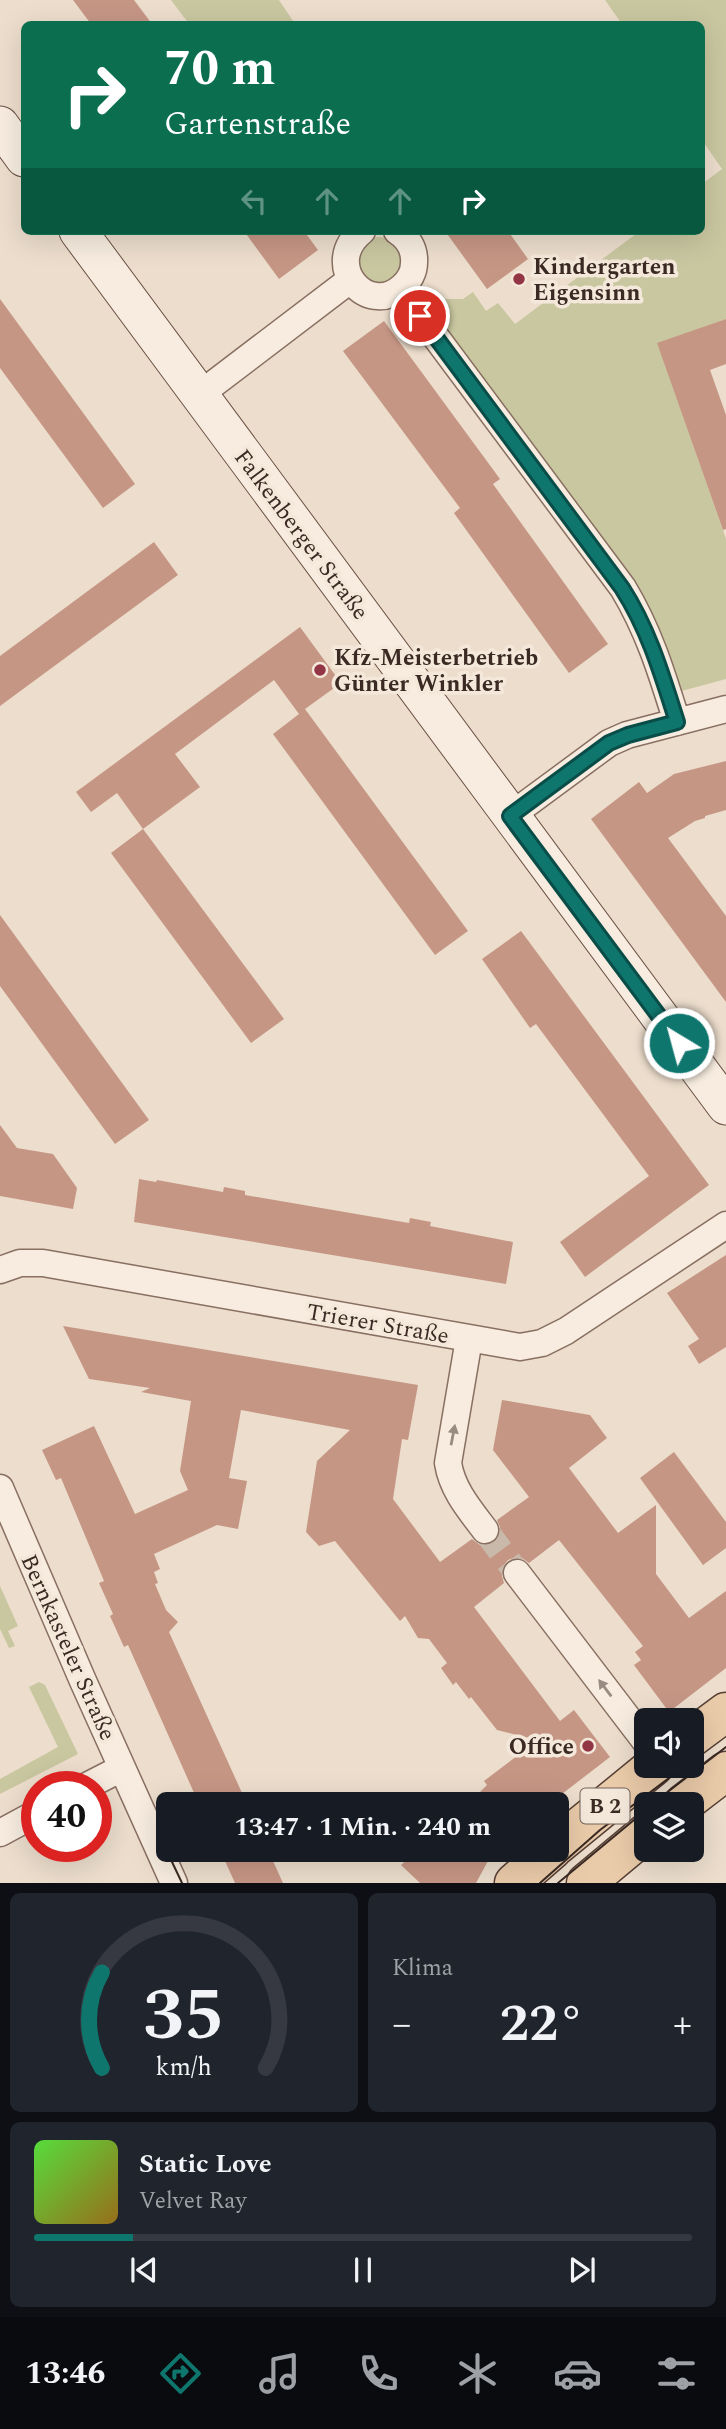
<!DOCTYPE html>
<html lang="de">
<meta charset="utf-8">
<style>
:root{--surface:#171b24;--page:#20242c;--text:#f1f3f6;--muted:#9ea1a6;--line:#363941;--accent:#0f766e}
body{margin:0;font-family:Spectral,serif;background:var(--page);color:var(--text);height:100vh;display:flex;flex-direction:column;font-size:26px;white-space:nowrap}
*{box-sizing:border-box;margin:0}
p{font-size:23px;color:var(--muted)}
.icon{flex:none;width:38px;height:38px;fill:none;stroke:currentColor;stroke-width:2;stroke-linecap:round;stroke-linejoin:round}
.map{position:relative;height:1883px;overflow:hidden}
.side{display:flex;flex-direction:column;gap:10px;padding:10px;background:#0d0f14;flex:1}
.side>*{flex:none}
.hud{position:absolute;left:21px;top:21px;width:684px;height:214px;border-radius:10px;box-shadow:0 7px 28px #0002;background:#0b6e4f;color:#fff;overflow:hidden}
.buttons{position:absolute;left:634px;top:1708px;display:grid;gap:14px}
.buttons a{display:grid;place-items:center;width:70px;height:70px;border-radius:10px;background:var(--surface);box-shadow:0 7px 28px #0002;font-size:35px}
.speed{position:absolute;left:21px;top:1771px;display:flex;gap:14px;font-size:35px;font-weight:700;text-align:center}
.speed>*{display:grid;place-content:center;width:91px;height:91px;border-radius:50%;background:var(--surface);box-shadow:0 7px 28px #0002;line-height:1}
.speed .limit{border:10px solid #d22;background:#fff;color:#111}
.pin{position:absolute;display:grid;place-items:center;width:60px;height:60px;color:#fff;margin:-30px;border:4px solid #fff;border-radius:50%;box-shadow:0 2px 7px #0007}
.me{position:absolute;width:77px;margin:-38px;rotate:323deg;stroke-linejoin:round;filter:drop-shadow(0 0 5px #0008)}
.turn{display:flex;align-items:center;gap:24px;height:147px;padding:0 28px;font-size:32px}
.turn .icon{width:91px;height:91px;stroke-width:2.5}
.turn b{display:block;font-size:49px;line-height:60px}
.lanes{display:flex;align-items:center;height:66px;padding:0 28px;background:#0003;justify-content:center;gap:35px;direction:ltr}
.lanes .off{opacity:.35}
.big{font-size:52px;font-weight:700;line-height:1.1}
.side .tile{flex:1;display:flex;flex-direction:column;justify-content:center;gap:10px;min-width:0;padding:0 24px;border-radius:10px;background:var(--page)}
.side .dial{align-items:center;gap:0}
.dial svg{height:182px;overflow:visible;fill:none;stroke:var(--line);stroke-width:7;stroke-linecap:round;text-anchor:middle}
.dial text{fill:var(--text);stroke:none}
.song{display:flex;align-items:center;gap:21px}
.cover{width:84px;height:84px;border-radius:10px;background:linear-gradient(135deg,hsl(110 70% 55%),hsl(40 70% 35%))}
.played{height:7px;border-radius:4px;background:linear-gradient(90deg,var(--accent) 15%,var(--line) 15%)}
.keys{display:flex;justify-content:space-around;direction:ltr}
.heat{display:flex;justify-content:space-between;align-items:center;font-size:38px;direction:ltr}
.side .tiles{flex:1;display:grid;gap:10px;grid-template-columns:1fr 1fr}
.tile:last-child{grid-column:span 2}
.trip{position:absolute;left:156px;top:1792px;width:413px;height:70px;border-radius:10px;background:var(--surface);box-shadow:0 7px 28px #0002;font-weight:700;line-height:70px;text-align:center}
.tabs{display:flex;height:112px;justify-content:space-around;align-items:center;background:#090b0e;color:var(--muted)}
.tabs .icon{width:49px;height:49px}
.tabs .selected{color:var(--accent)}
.tabs b{font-size:32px;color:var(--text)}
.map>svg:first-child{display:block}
.green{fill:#c9c7a0}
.building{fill:#c69685}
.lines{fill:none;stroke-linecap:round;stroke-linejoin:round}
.street-tunnel{stroke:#c8b9aa;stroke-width:26;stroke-dasharray:26 13;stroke-linecap:butt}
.street-casing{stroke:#886f61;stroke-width:29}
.secondary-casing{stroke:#6a5144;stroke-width:39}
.primary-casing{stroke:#563f34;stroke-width:41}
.street{stroke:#f7ecdf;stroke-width:26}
.secondary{stroke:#f7ecdf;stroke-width:37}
.primary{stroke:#eacba9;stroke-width:38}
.tram{stroke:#3a2a23;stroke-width:2}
.oneway{fill:#988b81}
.route-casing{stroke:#0a4d48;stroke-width:18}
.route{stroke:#0f766e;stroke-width:12}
.poi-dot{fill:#923646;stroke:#f4e8db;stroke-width:2.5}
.labels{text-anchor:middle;stroke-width:7;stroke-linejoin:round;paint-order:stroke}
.shield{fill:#f4e8db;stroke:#72635a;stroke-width:2}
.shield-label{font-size:21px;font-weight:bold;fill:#3a2a23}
.poi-label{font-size:23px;font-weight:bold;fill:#3a2a23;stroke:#f4e8db;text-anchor:start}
.street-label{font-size:23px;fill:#3a2a23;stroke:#f4e8db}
</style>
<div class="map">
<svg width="726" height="1883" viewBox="0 0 726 1883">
<rect width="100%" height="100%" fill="#ecddcc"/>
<!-- green -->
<path class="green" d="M171,0h108l16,24h-106z
M605,0h121v319l-68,25 68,195v140l-48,13 -253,-383 13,-10h25l10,-7 13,19 12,-8 17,21 125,-93h62v-47l20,-15 -20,-29v-116h-80z
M356 260a23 23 0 1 1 46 0a23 23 0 1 1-46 0Z
M0,1586l18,40 -10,5 7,15 -6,2 -9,-19z
M39,1682l6,3 33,69 -78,40v-15l58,-32 -29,-60z"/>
<!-- building -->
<path class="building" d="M73,0h61l18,24h-61z
M244,231h60l14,19 -39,29z
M445,231h63l20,28 -41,30z
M0,299l135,185 -32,24 -103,-140z
M726,319v45l-16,6 16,45v114l-3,1 -66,-187z
M384,321l116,158 -7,5 115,160 -39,29 -115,-160 6,-5 -117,-157z
M154,542l24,33 -178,131v-50z
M300,627l41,56 -36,26 163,222 -33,24 -162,-221 26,-20 -25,-34 -99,74 25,33 -57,42 -26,-36 -26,19 -15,-20z
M726,761v49l-21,6v2l-10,3 -27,17 58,78v86l-135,-183 48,-37 8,11 27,-19z
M143,829l141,190 -33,24 -140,-190z
M0,915l149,205 -34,24 -115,-158z
M521,931l188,254 -124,92 -25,-35 89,-66 -113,-152 -6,4 -48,-69z
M0,1125l17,23 36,6 24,34 -4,21 -73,-13z
M139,1179l17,3 1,-2 66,12 1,-5 21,4v4l164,28 1,-5 21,4 -1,4 83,16 -7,42 -372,-62z
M726,1255v92l-27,17 -11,-18 11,-7 -32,-46z
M63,1326l355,59 -10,55 -6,-1 -9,60 47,63 32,-23 8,6h8l6,-2 6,-8v-8l-3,-7 32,-23 -36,-47 9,-50 88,15 17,23 -38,30 49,65 38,-28v69l33,44 37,-27v77l-57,44 -35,-47 7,-5 -6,-8 8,-6 -84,-106 -30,23 -7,-5 -6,-1 -8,3 -6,8v8l2,7 -30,24 86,114 14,-11 36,47 -61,47h-81l19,-19 -3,-4 54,-41 -41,-10 -26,-33 -2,2 -13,-17 -3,3 -12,-17 6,-5 -18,-24 -11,-1 -13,-22 -5,5 -65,-80 -16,5 -13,-14 11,-71 33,-31 -109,-20 -12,68 18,3 -9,48 -21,-4 -63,29 6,15 -6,3 4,11 -3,1 11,26 12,12 -9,10 78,172h-48l-71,-159 -4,2 -14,-31 3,-2 -14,-31 5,-2 -43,-103 -5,2 -14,-30 52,-24 41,88 53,-24 -8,-19 11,-70 -50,-9 9,-4 -61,-9z
M674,1452l52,70v26l-23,17 -63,-87z
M220,1850h48l15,33h-48z
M418,1850h76l-18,33h-56l-19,-18z"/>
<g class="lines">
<!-- street-tunnel -->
<path class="street-tunnel" d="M485,1530l32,43"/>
<defs>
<path id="street" d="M362,231c-41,33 5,87 40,56 7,-6 12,-15 12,-24 1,-14 -6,-25 -17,-32
M400,289l223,299c26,43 39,86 54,134
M199,395l151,-115
M510,816l99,-73 18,-8 99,-26
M0,1270l20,-7h23l477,84 22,-4 24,-12 160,-106
M469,1339l-21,124c4,26 21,46 37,67
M0,1488l83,193 91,202
M517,1573l129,169
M85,1787l37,-19
M0,1833l37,-20"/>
<path id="secondary" d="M0,125l24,33
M78,231l648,875"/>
<path id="primary" d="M691,1738l35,-26
M683,1804l43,-33
M556,1846l98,-80
M514,1883l38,-33
M586,1883l60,-50"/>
</defs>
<!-- street casing -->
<use href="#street" class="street-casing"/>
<!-- secondary casing -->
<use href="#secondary" class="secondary-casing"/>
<!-- primary casing -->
<use href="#primary" class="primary-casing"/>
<!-- street -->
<use href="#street" class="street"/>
<!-- secondary -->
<use href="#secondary" class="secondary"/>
<!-- primary -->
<use href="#primary" class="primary"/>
<!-- tram -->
<path class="tram" d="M652,1804l74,-57
M163,1843l19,40
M540,1883l60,-53 85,-64
M558,1883l88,-73"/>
</g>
<!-- one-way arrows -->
<defs><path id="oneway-solid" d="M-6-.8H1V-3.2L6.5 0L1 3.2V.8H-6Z" transform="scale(1.75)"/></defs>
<g class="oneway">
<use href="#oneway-solid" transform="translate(453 1435) rotate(-79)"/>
<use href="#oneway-solid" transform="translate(605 1688) rotate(-127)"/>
</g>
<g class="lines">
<defs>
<path id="route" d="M420,316l202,272c27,42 40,87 55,134l-49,13 -19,8 -99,73 169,227"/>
</defs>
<!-- route casing -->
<use href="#route" class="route-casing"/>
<!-- route -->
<use href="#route" class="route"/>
</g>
<!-- markers -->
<g class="poi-dot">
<circle cx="519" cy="279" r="7"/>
<circle cx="320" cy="670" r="7"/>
<circle cx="588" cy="1746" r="7"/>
</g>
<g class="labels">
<!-- shield labels -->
<rect class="shield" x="580.5" y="1788.5" width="49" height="35" rx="5"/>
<g class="shield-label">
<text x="605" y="1813">B 2</text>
</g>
<!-- poi labels -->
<g class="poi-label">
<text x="533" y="274">Kindergarten<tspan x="533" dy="26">Eigensinn</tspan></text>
<text x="334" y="665">Kfz-Meisterbetrieb<tspan x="334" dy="26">Günter Winkler</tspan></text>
<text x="574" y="1754" text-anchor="end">Office</text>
</g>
<!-- street labels -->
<g class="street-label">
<text transform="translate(302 534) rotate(53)" y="8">Falkenberger Straße</text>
<text transform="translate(378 1323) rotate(10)" y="8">Trierer Straße</text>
<text transform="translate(69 1647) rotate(66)" y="8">Bernkasteler Straße</text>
</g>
</g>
</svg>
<div class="buttons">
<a><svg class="icon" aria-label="sound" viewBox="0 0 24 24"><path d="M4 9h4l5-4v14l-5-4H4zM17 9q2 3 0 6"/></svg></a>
<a><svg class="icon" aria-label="layers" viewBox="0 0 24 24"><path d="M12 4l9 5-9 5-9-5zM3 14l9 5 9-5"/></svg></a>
</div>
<div class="speed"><div class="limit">40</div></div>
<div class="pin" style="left:420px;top:316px;background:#d93025"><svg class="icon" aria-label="arrive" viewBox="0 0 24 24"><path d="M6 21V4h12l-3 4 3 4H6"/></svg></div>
<svg class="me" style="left:679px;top:1043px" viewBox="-20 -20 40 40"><circle r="17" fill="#0f766e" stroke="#fff" stroke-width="3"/><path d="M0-11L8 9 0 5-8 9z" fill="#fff"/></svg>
<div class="trip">13:47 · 1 Min. · 240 m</div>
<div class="hud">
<div class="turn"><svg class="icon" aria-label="right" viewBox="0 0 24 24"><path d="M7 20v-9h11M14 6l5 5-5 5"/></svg><div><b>70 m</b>Gartenstraße</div></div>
<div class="lanes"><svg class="icon off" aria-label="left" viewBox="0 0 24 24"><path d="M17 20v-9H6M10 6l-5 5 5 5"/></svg><svg class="icon off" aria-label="ahead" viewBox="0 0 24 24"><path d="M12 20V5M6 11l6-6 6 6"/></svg><svg class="icon off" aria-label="ahead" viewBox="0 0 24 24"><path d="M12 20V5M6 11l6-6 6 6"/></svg><svg class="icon" aria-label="right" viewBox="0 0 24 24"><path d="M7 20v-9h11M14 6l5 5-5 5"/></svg></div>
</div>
</div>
<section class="side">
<div class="tiles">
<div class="tile dial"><svg viewBox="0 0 100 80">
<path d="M14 69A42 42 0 1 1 86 69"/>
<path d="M14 69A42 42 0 0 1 14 27" stroke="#0f766e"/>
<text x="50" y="56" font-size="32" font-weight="700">35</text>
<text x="50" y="72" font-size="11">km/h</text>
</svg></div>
<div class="tile"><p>Klima</p>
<div class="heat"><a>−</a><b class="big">22°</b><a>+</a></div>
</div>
<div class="tile">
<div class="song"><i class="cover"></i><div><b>Static Love</b><p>Velvet Ray</p></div></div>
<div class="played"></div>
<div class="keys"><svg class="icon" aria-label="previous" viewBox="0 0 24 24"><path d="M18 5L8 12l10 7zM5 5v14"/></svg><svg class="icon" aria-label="pause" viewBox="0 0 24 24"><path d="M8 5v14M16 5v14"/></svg><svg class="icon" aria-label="next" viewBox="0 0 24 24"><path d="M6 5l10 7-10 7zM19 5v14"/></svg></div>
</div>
</div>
</section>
<nav class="tabs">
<b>13:46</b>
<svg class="icon selected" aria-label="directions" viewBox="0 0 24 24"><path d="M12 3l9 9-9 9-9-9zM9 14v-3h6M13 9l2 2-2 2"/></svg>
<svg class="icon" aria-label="music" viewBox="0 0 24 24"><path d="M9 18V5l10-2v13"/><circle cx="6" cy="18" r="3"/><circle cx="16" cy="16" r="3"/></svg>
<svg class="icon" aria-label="phone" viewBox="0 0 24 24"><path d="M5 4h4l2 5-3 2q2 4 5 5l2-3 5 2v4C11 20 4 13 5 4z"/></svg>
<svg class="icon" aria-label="climate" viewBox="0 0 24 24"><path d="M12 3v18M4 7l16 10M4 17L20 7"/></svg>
<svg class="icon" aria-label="car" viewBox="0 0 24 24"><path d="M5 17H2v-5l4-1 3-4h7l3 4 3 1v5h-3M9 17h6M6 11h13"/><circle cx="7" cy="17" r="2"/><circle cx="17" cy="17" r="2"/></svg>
<svg class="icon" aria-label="filters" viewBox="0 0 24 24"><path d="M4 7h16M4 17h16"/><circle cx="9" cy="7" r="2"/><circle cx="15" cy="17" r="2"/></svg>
</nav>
